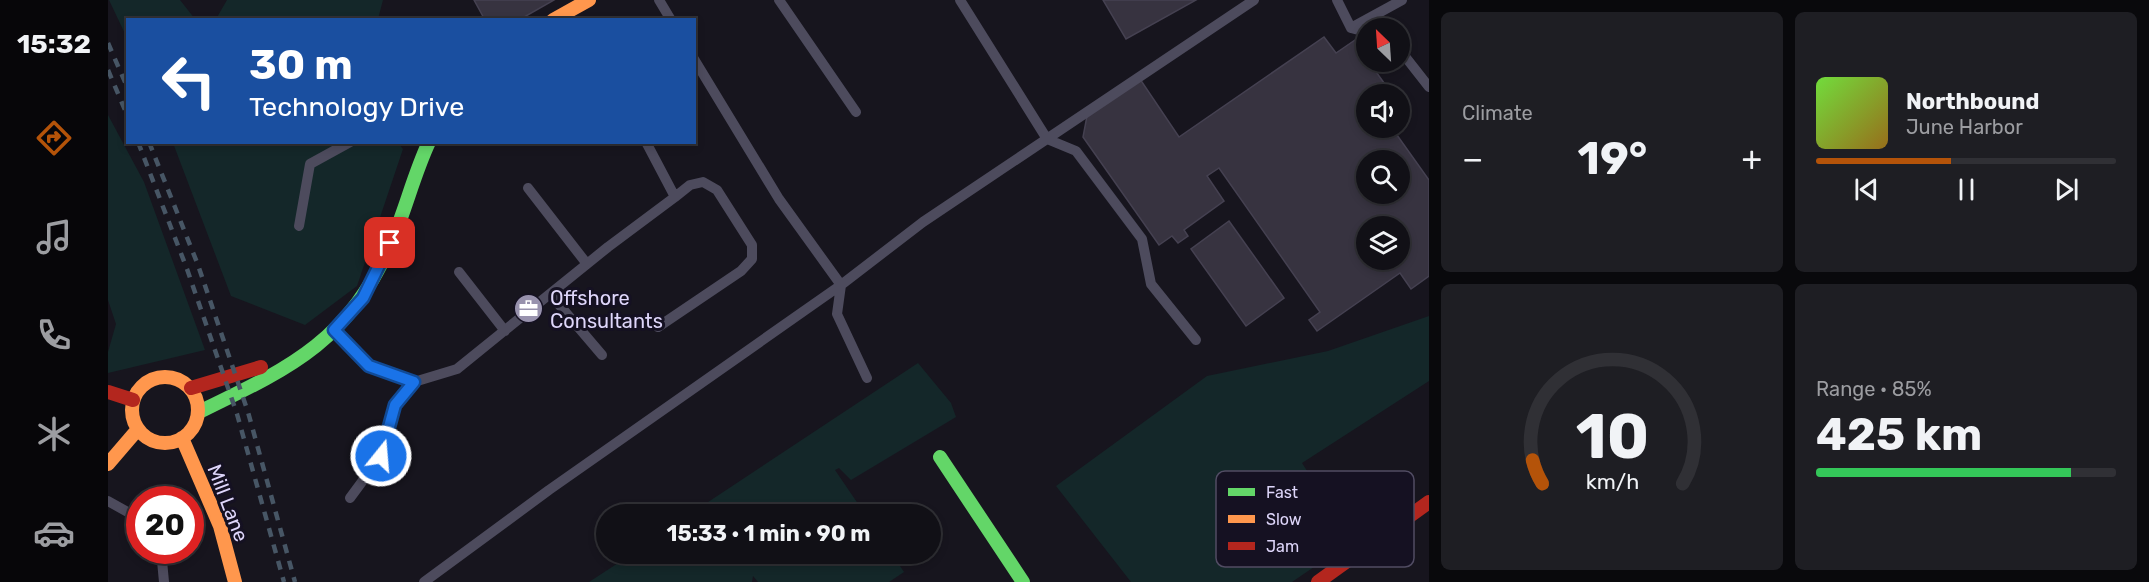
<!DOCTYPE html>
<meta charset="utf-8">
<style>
:root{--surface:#111016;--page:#1e1e23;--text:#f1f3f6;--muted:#9c9da1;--line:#303035;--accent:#b45309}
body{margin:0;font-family:Rubik,sans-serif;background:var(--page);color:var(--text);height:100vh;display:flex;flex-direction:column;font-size:22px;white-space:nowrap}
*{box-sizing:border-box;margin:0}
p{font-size:20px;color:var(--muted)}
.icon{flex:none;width:33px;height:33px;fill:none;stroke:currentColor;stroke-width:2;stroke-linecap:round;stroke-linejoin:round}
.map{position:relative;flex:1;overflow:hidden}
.details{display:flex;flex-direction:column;gap:12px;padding:12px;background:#09090c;width:720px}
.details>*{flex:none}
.guide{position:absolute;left:18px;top:18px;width:570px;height:126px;border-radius:0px;box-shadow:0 3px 9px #0003,0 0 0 2px var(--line);background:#1a4fa0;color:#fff;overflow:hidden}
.needle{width:39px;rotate:335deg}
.fabs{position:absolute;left:1248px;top:18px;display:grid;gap:12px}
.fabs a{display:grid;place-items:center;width:54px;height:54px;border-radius:50%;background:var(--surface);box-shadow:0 3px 9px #0003,0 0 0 2px var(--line);font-size:30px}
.speed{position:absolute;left:18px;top:486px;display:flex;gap:12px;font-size:30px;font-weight:700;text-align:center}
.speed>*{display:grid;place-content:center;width:78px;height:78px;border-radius:50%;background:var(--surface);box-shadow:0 3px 9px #0003,0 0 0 2px var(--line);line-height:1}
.speed .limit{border:9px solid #d22;background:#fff;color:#111}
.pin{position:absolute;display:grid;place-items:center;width:51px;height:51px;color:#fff;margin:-26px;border-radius:12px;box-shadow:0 3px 9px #0006}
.me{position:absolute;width:66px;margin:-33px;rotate:17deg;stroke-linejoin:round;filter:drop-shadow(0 0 4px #0008)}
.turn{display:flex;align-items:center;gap:21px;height:126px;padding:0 24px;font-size:27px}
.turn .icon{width:78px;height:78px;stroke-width:2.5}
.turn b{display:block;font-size:42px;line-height:51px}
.big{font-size:45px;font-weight:700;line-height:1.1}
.details .tile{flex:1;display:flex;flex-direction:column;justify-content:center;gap:9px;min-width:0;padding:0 21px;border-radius:9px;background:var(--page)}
.details .dial{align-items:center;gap:0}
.dial svg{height:156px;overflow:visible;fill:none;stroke:var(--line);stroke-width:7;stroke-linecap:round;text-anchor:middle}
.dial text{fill:var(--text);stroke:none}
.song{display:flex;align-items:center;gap:18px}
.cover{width:72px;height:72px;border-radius:9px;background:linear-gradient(135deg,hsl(100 70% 55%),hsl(40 70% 35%))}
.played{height:6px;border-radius:3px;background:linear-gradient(90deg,var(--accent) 45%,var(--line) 45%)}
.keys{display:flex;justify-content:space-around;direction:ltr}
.heat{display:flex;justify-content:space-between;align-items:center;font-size:33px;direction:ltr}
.charge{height:9px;border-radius:4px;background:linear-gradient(90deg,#34c759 85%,var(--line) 0)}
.details .tiles{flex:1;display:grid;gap:12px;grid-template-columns:repeat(2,1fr)}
.trip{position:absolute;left:488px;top:504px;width:345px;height:60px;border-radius:30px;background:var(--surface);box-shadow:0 3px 9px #0003,0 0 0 2px var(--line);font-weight:700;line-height:60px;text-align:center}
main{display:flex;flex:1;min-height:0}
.tabs{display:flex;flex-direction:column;width:108px;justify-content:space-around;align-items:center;background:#070609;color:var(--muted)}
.tabs .icon{width:42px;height:42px}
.tabs .on{color:var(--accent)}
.tabs b{font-size:27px;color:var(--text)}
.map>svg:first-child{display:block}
.green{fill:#142729}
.building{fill:#373340;stroke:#454151;stroke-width:1.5;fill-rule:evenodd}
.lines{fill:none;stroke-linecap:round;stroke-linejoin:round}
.lane{stroke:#4d4b5d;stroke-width:10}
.fast{stroke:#63d668;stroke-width:14}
.slow{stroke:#ff974d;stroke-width:14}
.jam{stroke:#b3261e;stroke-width:14}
.rail{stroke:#475665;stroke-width:4.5;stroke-dasharray:9 8;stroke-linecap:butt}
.route-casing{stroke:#114b97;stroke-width:15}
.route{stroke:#1a73e8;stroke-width:10}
.labels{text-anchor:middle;stroke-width:6;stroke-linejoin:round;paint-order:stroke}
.poi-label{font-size:20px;fill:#ded6fa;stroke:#151122;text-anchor:start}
.street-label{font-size:20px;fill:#ded6fa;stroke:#151122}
.key{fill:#151122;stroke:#514c63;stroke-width:1.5}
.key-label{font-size:16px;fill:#ded6fa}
</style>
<main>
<nav class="tabs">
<b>15:32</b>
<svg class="icon on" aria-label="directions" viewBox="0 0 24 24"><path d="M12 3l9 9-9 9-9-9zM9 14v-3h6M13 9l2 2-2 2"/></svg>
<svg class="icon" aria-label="music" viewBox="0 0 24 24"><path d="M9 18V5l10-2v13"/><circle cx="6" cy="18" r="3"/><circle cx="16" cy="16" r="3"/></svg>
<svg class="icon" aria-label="phone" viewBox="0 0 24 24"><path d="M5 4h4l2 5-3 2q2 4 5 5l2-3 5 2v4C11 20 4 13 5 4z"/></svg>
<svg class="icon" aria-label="climate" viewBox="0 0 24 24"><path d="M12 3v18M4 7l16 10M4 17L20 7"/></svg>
<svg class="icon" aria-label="car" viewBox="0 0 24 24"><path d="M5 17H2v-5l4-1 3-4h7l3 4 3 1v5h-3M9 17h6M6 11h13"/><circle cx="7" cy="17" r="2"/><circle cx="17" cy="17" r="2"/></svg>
</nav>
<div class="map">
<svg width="1321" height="582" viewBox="0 0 1321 582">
<rect width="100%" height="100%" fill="#17151e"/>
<!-- green -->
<path class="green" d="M1,0h71l15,19 -67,1 -1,18z
M119,0h156l-5,19h-162z
M0,115l36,67 61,168 -97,23v-21l8,-28 -8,-24z
M65,143h225l5,6 -46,137 -52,39 -74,-29z
M1321,316v65l-127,82 50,78 -60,41h-161l-75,-96 151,-110 121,-25z
M810,363l33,40 5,14 -105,63 -12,-12 -4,2 30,44h-175z
M524,554h260l12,18 -15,10h-131l-5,-6 -1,6h-163z"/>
<!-- building -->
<path class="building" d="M366,0h80l-35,20h-34z
M995,0h93l-70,39z
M1216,37l12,16 19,-13 11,22h3l23,32h-26v34h26l37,52v96l-18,13 -11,-16 -83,58 -8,-11 11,-8 -101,-144 -12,8 17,25 -40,29 4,6 -10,7 -6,-7 -13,9 -76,-108 4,-21 53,-37 39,58zM1258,160h34v34h-34zM1258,226h34v34h-34z
M1121,221l55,77 -38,28 -55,-77z"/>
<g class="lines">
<!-- lane -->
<path class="lane" d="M551,0l12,20
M671,0l77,112
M852,0l87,139 29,12 66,88 9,45 45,56
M1229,0l14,28 15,4
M1243,28l51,-28
M1292,50l29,37
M586,59l85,140 62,86 -4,29 30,64
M420,188l59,76
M191,226l11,-62 40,-22
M351,272l46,59
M442,294l52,61
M550,327l83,-56 11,-12v-14l-35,-55 -14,-8 -13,3 -15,12
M228,332l33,34 45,16 43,-13 151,-122 67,-50 -29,-55
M242,498l31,-42 14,-51 19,-23
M0,501l32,18
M53,550l3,32
M316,582l125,-92 292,-205 82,-63 331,-222"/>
<!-- fast -->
<path class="fast" d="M91,412c93,-45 150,-71 193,-171 14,-33 22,-67 37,-99
M832,457l83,125"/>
<!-- slow -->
<path class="slow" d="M445,20l36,-20
M24 410a33 33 0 1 1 66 0a33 33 0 1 1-66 0Z
M74,438l38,88 15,56
M0,464l30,-35"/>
<!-- jam -->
<path class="jam" d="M83,388l70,-21
M0,392l25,8
M1210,582l111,-80"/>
<!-- rail -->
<path class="rail" d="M0,43l20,46
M0,70l20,47
M30,142l49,127 50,145 47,168
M41,142l49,123 50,147 47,170"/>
</g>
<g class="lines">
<defs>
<path id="route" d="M273,456l14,-51 19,-23 -45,-16 -35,-36 29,-32 27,-55"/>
</defs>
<!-- route casing -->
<use href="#route" class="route-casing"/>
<!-- route -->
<use href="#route" class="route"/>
</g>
<!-- icons -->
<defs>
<symbol id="office-disc" viewBox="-11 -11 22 22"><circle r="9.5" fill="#9892ad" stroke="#151122"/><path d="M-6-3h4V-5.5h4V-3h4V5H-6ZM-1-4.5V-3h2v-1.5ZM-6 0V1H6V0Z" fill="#fff"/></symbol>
</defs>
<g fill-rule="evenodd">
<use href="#office-disc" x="404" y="292" width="33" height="33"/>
</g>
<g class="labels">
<!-- poi labels -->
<g class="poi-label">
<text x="442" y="305">Offshore<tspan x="442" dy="23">Consultants</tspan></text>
</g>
<!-- street labels -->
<g class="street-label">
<text transform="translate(120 503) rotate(69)" y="7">Mill Lane</text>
</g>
</g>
<!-- legend -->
<rect x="1108" y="471" width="198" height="96" rx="9" class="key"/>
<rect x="1120" y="488" width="27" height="8" fill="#63d668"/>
<rect x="1120" y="515" width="27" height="8" fill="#ff974d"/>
<rect x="1120" y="542" width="27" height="8" fill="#b3261e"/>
<g class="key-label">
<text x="1158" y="498">Fast</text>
<text x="1158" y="525">Slow</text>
<text x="1158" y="552">Jam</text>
</g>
</svg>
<div class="fabs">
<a><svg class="needle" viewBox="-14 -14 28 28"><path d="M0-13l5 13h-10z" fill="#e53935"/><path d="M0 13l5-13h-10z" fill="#9c9da1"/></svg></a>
<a><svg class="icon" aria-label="sound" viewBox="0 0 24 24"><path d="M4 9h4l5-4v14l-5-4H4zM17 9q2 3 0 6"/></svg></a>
<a><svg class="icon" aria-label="search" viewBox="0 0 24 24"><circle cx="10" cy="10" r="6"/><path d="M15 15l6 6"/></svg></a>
<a><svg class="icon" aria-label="layers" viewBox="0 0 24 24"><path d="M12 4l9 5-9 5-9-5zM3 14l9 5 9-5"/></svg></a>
</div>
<div class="speed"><div class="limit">20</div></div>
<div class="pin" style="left:282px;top:243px;background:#d93025"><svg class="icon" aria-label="arrive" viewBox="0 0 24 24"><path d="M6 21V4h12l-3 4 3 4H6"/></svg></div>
<svg class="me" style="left:273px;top:456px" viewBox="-20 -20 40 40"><circle r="17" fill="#1a73e8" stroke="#fff" stroke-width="3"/><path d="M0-11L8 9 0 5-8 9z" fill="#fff"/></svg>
<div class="trip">15:33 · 1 min · 90 m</div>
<div class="guide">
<div class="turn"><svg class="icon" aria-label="left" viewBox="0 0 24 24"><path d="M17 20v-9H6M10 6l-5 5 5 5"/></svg><div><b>30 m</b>Technology Drive</div></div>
</div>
</div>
<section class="details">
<div class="tiles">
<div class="tile"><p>Climate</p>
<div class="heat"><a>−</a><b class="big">19°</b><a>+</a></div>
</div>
<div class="tile">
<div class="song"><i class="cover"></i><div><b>Northbound</b><p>June Harbor</p></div></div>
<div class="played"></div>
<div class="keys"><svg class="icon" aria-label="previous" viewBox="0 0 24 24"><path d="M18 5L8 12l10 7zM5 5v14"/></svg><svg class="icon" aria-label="pause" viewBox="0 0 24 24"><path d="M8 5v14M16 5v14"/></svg><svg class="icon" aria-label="next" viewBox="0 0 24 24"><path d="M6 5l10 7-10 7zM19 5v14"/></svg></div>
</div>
<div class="tile dial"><svg viewBox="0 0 100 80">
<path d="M14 69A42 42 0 1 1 86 69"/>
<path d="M14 69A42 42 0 0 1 9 57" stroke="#b45309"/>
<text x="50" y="56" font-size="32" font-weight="700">10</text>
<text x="50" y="72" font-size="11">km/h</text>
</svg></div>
<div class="tile"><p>Range · 85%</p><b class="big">425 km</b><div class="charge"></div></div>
</div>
</section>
</main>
